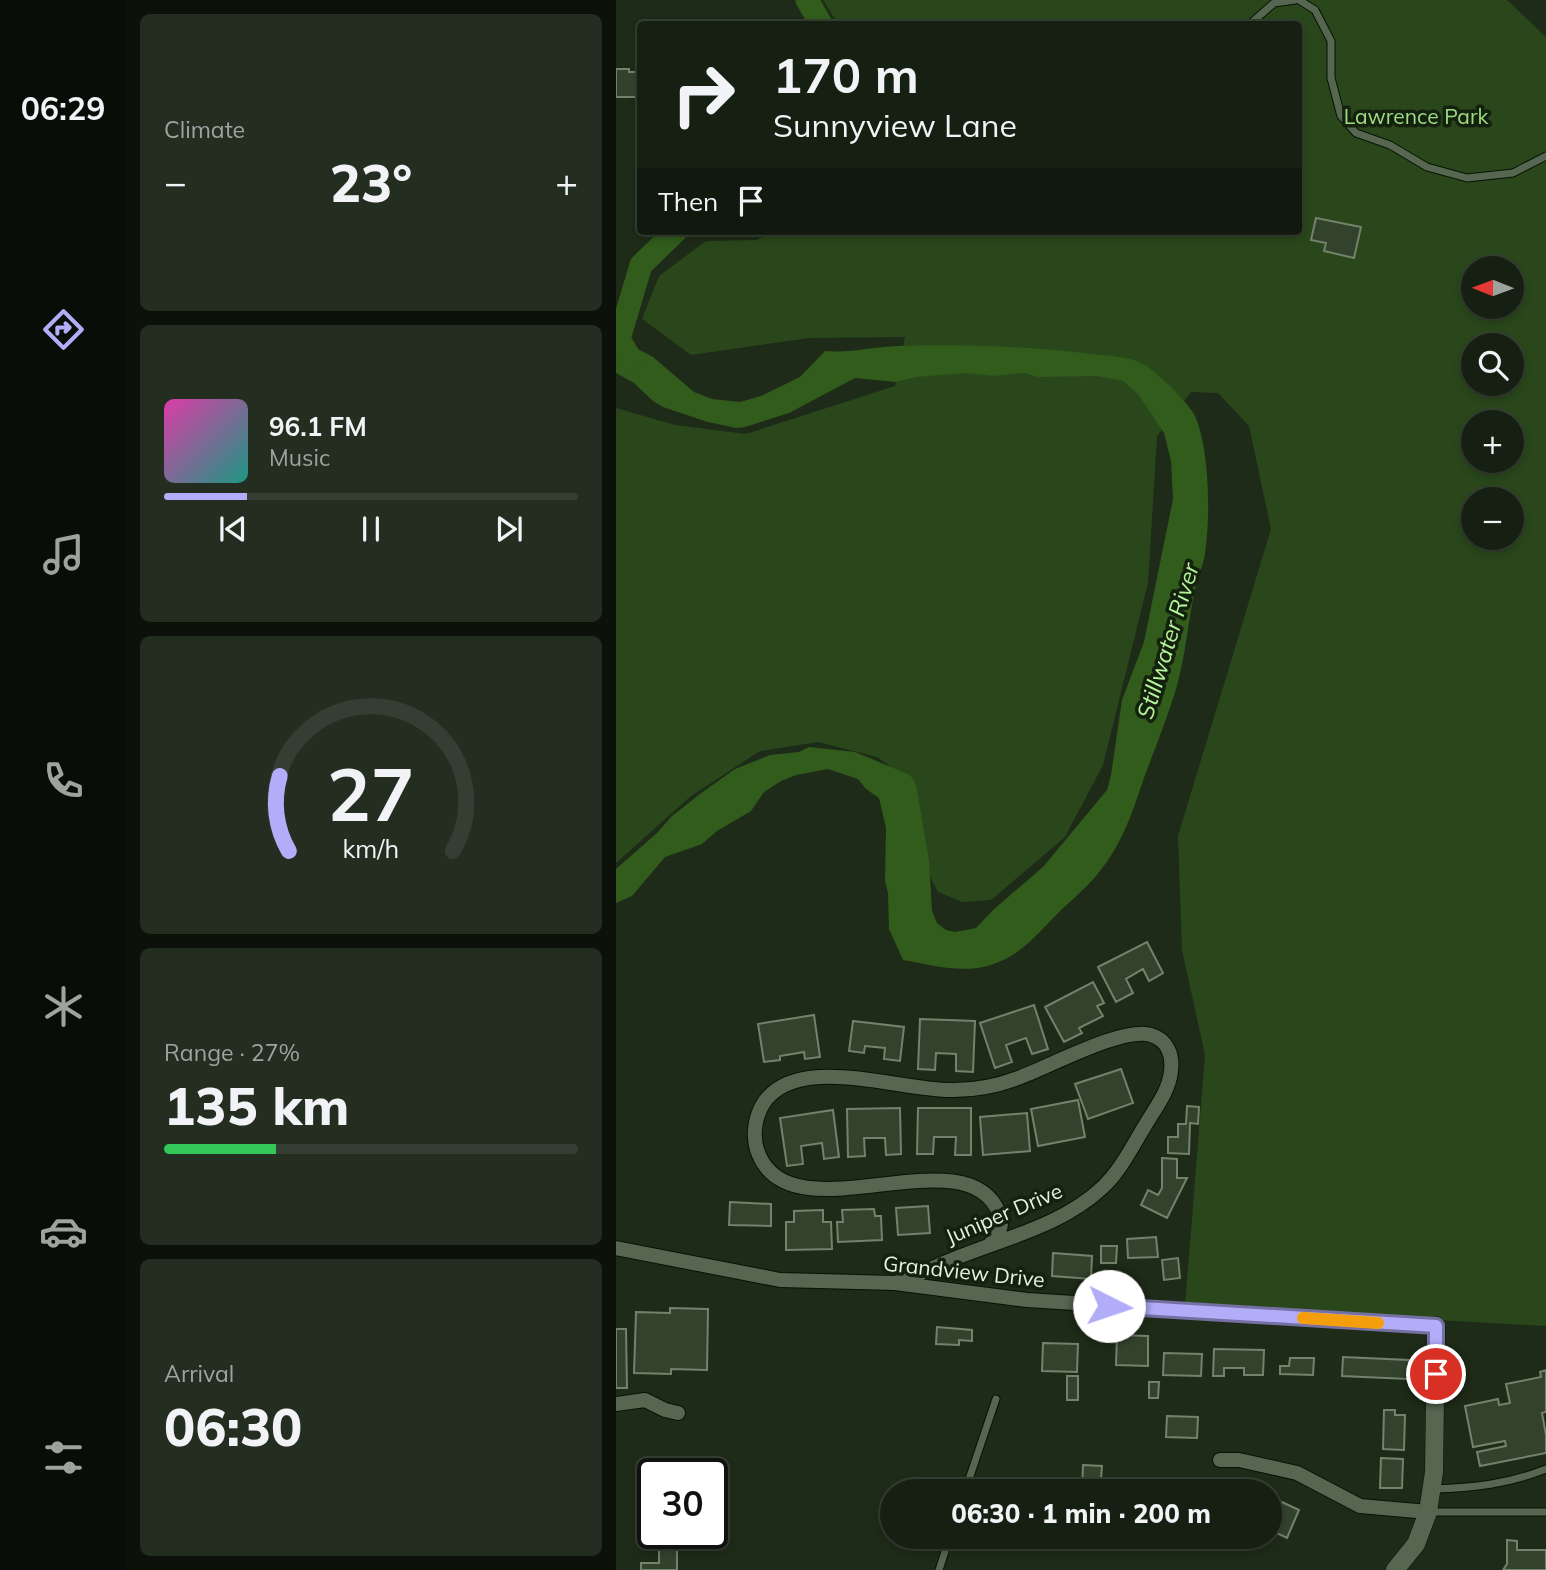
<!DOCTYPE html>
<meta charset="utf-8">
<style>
:root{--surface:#162012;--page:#232d20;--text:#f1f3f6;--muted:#9ea39f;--line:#353e32;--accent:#b2adf9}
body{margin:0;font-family:Mulish,sans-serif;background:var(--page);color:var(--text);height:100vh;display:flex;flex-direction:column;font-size:26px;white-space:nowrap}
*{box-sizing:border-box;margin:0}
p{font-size:23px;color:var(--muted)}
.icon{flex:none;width:38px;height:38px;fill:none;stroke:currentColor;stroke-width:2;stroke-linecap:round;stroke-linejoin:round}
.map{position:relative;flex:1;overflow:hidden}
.details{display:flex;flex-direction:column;gap:14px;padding:14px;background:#0c120a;width:490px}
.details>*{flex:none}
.guide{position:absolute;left:21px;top:21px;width:665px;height:214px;border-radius:7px;box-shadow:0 4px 10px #0003,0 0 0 2px var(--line);background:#162012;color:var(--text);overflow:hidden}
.needle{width:46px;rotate:271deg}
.buttons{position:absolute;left:845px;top:256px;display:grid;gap:14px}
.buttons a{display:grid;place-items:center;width:63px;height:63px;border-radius:50%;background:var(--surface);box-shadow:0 4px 10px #0003,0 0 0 2px var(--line);font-size:35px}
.speed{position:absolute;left:21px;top:1458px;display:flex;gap:14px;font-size:35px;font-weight:700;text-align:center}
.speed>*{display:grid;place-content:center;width:91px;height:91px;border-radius:50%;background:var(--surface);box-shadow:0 4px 10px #0003,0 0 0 2px var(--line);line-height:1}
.speed .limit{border:4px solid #111;border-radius:10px;background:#fff;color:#111}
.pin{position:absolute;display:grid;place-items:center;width:60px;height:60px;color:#fff;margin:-30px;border:4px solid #fff;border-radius:50%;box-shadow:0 2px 7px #0007}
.me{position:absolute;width:77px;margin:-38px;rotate:94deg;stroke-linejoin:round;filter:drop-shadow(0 0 5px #0008)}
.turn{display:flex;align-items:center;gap:24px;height:147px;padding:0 21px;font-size:32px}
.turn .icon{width:91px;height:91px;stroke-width:2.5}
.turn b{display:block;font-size:49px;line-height:60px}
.then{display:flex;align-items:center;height:66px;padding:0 21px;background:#0003;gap:14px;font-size:26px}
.big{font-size:52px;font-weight:800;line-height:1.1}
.details .card{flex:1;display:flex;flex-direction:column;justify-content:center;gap:10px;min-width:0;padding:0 24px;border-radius:10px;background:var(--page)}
.details .dial{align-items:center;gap:0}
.dial svg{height:182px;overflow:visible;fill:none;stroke:var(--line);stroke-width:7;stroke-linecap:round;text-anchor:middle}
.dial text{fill:var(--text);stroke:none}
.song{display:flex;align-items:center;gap:21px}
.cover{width:84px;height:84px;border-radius:10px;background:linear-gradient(135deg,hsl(320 70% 55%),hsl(170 70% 35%))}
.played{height:7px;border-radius:4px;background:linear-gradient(90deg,var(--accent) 20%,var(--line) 20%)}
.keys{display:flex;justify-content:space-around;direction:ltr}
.heat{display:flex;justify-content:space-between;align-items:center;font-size:38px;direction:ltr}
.charge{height:10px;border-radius:5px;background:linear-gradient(90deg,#34c759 27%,var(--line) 0)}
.trip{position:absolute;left:264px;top:1479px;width:402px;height:70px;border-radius:35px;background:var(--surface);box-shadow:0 4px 10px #0003,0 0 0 2px var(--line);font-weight:800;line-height:70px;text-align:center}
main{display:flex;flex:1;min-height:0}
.menu{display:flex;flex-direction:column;width:126px;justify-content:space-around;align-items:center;background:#090d07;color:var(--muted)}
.menu .icon{width:49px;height:49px}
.menu .selected{color:var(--accent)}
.menu b{font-size:32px;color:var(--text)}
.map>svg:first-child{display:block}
.green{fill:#29471b;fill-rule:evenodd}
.water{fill:#315c1b}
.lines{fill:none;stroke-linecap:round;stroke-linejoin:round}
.river{stroke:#315c1b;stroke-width:23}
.building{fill:#33422d;stroke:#72826b;stroke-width:2}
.service-casing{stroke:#071303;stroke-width:9}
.minor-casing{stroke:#071303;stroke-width:16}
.tertiary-casing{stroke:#071303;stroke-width:19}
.service{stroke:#566650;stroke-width:7}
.minor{stroke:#566650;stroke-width:14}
.tertiary{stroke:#566650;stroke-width:18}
.route-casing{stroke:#7470a2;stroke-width:18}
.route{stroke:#b2adf9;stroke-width:12}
.slow{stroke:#f59e0b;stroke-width:12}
.labels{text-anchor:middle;stroke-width:7;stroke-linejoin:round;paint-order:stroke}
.park-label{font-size:21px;fill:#9edd82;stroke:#14210e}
.street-label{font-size:21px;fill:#e8f1e4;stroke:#14210e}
.water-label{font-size:23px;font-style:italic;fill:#b4f499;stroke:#14210e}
</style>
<main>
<nav class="menu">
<b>06:29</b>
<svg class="icon selected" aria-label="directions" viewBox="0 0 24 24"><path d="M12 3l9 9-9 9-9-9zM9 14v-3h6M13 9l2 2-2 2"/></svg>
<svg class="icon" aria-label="music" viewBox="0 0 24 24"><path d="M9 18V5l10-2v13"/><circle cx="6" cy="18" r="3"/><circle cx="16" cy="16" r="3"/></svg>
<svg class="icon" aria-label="phone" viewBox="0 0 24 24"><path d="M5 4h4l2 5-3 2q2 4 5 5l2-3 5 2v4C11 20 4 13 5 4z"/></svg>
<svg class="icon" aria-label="climate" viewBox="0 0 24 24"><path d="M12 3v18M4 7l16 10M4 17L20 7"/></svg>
<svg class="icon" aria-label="car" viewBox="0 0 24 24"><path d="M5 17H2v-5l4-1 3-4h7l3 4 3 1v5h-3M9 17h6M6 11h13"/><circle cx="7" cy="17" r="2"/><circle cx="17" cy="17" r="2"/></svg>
<svg class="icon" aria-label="filters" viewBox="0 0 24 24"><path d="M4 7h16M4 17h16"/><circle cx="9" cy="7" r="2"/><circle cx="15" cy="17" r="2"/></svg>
</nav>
<section class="details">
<div class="card"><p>Climate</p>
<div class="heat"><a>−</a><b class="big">23°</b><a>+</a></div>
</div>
<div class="card">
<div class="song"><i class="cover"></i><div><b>96.1 FM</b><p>Music</p></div></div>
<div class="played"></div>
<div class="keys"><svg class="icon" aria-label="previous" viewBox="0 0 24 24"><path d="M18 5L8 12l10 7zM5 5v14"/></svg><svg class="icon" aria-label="pause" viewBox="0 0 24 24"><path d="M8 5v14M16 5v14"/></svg><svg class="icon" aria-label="next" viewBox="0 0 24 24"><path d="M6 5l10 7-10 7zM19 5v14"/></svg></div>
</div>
<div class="card dial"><svg viewBox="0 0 100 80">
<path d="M14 69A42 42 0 1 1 86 69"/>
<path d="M14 69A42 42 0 0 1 10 36" stroke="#b2adf9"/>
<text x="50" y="56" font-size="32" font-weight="700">27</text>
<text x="50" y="72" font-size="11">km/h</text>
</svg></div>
<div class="card"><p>Range · 27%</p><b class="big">135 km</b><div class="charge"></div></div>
<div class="card"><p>Arrival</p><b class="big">06:30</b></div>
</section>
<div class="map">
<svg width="930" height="1570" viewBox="0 0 930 1570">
<rect width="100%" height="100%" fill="#1e2b18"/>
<!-- green -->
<path class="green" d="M207,0h684l39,37v1289l-361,-20 20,-251 -23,-105 -4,-114 93,-307 -22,-103 -31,-33 -27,-1 -34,44 -9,147 -45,182 -38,72 -74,63 -29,2 -24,-10 -19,-37 -10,-75 -32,-23 -59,-15 -58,9 -69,45 -75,67v-455l59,17 71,9 149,-48 10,-49 -96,1 -118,17 -49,-36 17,-43 47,-35 50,-1 21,-9h521v-207h-460zM858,268h38v38h-38zM858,345h38v38h-38zM858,422h38v38h-38zM858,499h38v38h-38z"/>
<!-- water -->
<path class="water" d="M0,327l14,11 6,10 17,9 41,35 18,7 28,3 21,-6 39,-19 25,-26c25,2 48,-4 72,-5 64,-2 131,0 194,8 17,2 39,2 54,11 12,7 45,39 50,51 15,34 16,106 9,143 -2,9 -6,17 -8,26 -8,35 -10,70 -20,104 -9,30 -21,59 -32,89 -9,26 -17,52 -32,76 -14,23 -32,39 -52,57 -21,21 -39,45 -69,54 -29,9 -59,0 -88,-5l-14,-31 -1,-36 -3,-12 1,-53 -7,-30 -13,-9 -8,-10 -30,-10 -32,6 -15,6 -17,11 -13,19 -34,20 -15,13 -37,13 -33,39 -16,7v-34l41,-36 15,-17 32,-25 31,-22 35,-14 29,-3 10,-5 46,5 55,23 6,9 13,77 3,50 5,12 9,7 9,2 21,-4 18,-19 49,-42 64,-77 4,-15 11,-75 22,-58 29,-143 -2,-38 -7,-28 -26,-39 -15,-13 -26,-5 -58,1 -15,-4 -30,3 -28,-3 -50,4 -20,5 -41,-4 -66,35 -44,14 -9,1 -28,-6 -45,-15 -10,-6 -19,-18 -18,-10z"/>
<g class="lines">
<!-- river -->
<path class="river" d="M191,0l14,24
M14,358l-11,-19 22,-74 35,-34"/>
</g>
<!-- building -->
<path class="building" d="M0,69h13v3h8l-1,25h-20z
M700,218l45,9 -7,31 -30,-7 2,-8 -15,-3z
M531,942l16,31 -14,8 -6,-12 -17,10 7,14 -17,9 -18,-35z
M477,982l11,21 -7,3 6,10 -24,12 3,5 -18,9 -19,-35z
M418,1005l14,44 -16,5 -6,-16 -20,7 6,17 -17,6 -15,-45z
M198,1015l6,42 -15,2 -1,-7 -24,4v4l-16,2 -6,-38z
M304,1019l55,2 -2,51 -17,-1v-17l-20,-1 -1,17 -17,-1z
M237,1021l51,6 -4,34 -16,-2 1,-11 -20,-2 -1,7 -15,-2z
M505,1069l12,34 -45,16 -13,-35z
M462,1100l7,37 -47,9 -7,-37z
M571,1106l12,1 -1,17 -8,-1 -1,31 -21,-1v-16h10v-13h8z
M284,1108l1,46 -15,1 -1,-17h-21l1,18 -17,1 -1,-48z
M302,1108h53v47h-16l1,-18h-22l-1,17h-16z
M217,1110l6,47 -15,2 -2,-16 -21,3 2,18 -16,2 -7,-48z
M411,1113l3,38 -47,4 -3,-38z
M546,1158l15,1v19h10l-20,40 -26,-13 7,-15 10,5 4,-7z
M114,1202l41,2v22l-42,-1z
M312,1206l2,27 -32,2 -2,-27z
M258,1209l1,7h6l1,24 -44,2 -1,-20h6l-1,-12z
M207,1210v12h8l1,27 -46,1v-28h8v-11z
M540,1237l2,20 -30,1 -1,-19z
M485,1246h16l-1,17h-15z
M437,1253l39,3 -1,23 -39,-3z
M562,1258l2,20 -16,2 -2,-20z
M54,1308l38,1 -1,61 -36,-1v5l-37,-1 2,-61 34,1z
M321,1327l35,3v11l-13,-1v5l-23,-1z
M0,1329h10l1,59h-11z
M501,1335l31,1v30l-32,-1z
M427,1343l35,1 -1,28 -35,-1z
M598,1349l50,1 -1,25h-19v-7h-20v8h-11z
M548,1353l38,1 -1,22 -38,-1z
M727,1357l66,3 -1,19 -66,-3z
M674,1358h24l-1,17 -33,-1v-8h9z
M930,1370v42l-4,1 4,22v18l-66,13 -3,-14 29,-6 -1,-5 -32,6 -8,-41 33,-7 1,6 11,-2 -4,-19 35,-7 -1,-5z
M451,1376h11v24h-11z
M533,1382h10l-1,16h-9z
M768,1410h11v5h10l-1,35 -21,-1z
M551,1416l31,1 -1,21 -31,-1z
M765,1458l22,1 -1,29h-22z
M467,1465l19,1 -2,25h-18z
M551,1480h18v11h-24v-2h6z
M24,1486h13v26h-14z
M666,1502l17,8 -12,28 -17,-8z
M891,1540l10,1v9h29v20h-43l4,-6z
M43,1542h18v28h-36v-7h18z"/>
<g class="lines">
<defs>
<path id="service" d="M683,0l16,10 16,31v37l10,38 15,17 34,12 37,22 40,11 46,-5 33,-17
M634,24l24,-21 21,-3
M817,1489c40,-1 75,-5 113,-20
M349,1491l31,-92
M813,1512h117
M323,1570l11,-34"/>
<path id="minor" d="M0,1248l164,32 115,3 132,17 409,26
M279,1283c17,-5 32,-13 49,-20 52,-23 116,-35 159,-76 18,-17 30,-42 43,-63 10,-17 23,-33 25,-53 2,-15 -3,-31 -20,-36 -28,-9 -104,33 -133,43 -21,8 -42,12 -64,12 -51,2 -158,-39 -191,14 -9,15 -11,35 -4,51 35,83 207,-23 240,58 5,12 0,23 -9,31
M0,1404l29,-4 20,10 13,3
M604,1460h19l58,13 63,33 68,6"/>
<path id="tertiary" d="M779,1570l21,-26 12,-32 6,-40 2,-146"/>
</defs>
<!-- service casing -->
<use href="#service" class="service-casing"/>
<!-- minor casing -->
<use href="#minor" class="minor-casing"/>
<!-- tertiary casing -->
<use href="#tertiary" class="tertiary-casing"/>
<!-- service -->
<use href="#service" class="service"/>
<!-- minor -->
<use href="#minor" class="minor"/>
<!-- tertiary -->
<use href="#tertiary" class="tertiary"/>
</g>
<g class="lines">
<defs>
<path id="route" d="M493,1306l327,20v48"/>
</defs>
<!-- route casing -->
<use href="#route" class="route-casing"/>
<!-- route -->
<use href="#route" class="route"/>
<!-- slow -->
<path class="slow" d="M687,1318l75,5"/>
</g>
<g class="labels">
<!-- park labels -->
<g class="park-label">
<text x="800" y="124">Lawrence Park</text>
</g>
<!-- street labels -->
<g class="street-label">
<text transform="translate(388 1214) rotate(-23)" y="7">Juniper Drive</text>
<text transform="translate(348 1272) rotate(6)" y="7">Grandview Drive</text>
</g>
<!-- water labels -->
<g class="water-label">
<text transform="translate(552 641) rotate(-73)" y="8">Stillwater River</text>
</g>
</g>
</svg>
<div class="buttons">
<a><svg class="needle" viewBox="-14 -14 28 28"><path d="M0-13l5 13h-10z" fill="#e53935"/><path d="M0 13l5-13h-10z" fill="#9ea39f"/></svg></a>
<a><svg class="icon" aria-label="search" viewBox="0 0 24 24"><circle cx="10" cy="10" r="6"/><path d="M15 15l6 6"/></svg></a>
<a>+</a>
<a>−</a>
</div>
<div class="speed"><div class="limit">30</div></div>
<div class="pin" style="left:820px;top:1374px;background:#d93025"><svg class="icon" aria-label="arrive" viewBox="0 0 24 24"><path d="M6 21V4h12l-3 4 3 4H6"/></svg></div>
<svg class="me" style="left:493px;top:1306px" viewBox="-20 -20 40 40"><circle r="19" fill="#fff"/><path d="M0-13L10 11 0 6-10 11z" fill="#b2adf9"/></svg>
<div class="trip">06:30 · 1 min · 200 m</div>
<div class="guide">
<div class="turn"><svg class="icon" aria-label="right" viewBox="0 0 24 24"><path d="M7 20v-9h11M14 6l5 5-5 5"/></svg><div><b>170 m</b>Sunnyview Lane</div></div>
<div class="then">Then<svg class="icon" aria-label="arrive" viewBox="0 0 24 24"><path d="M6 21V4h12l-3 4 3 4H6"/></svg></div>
</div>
</div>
</main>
